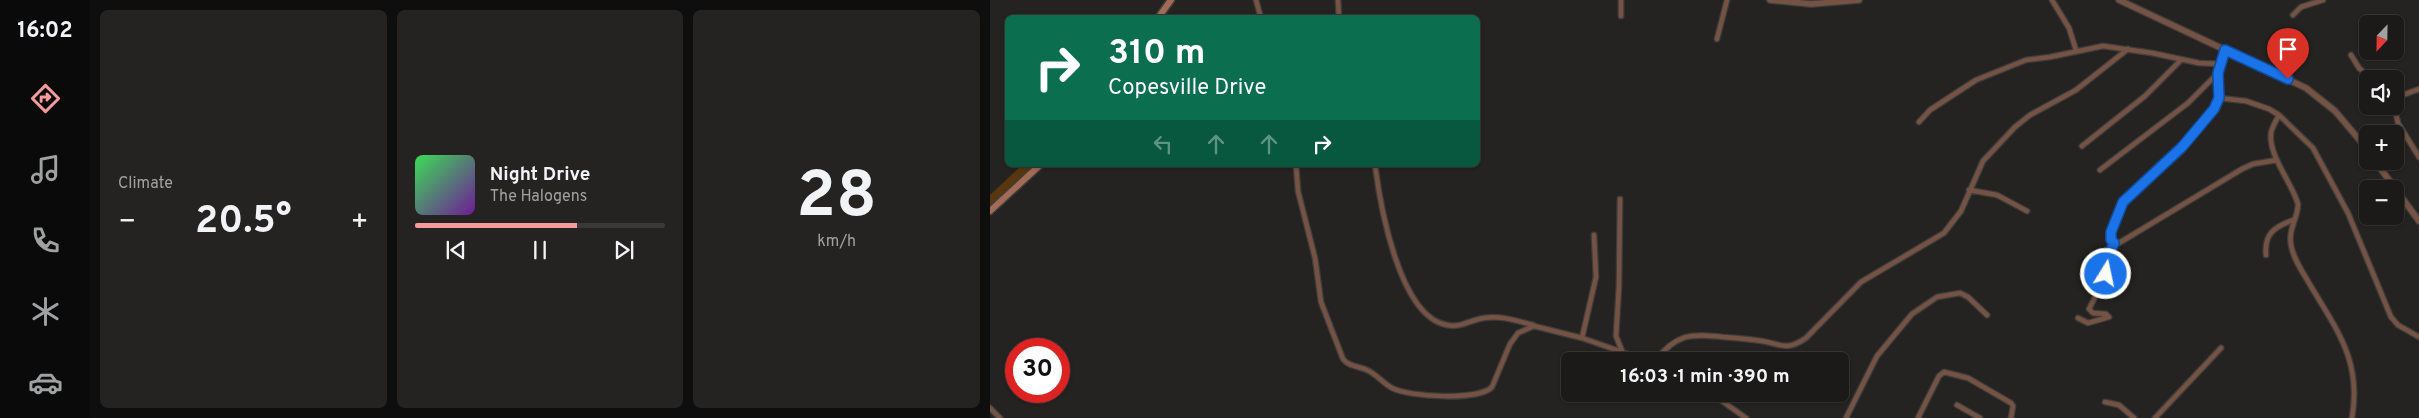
<!DOCTYPE html>
<meta charset="utf-8">
<style>
:root{--surface:#1c1a19;--page:#252322;--text:#f1f3f6;--muted:#a0a1a2;--line:#3a3838;--accent:#f59b9a}
body{margin:0;font-family:Overpass,sans-serif;background:var(--page);color:var(--text);height:100vh;display:flex;flex-direction:column;font-size:19px;white-space:nowrap}
*{box-sizing:border-box;margin:0}
p{font-size:16px;color:var(--muted)}
.icon{flex:none;width:28px;height:28px;fill:none;stroke:currentColor;stroke-width:2;stroke-linecap:round;stroke-linejoin:round}
.map{position:relative;flex:1;overflow:hidden}
.drawer{display:flex;flex-direction:column;gap:10px;padding:10px;background:#0f0e0e;width:900px}
.drawer>*{flex:none}
.banner{position:absolute;left:15px;top:15px;width:475px;height:152px;border-radius:8px;box-shadow:0 1px 4px #0004,0 0 0 1px var(--line);background:#0b6e4f;color:#fff;overflow:hidden}
.needle{width:32px;rotate:202deg}
.fabs{position:absolute;left:1369px;top:15px;display:grid;gap:10px}
.fabs a{display:grid;place-items:center;width:45px;height:45px;border-radius:8px;background:var(--surface);box-shadow:0 1px 4px #0004,0 0 0 1px var(--line);font-size:25px}
.speed{position:absolute;left:15px;top:338px;display:flex;gap:10px;font-size:25px;font-weight:700;text-align:center}
.speed>*{display:grid;place-content:center;width:65px;height:65px;border-radius:50%;background:var(--surface);box-shadow:0 1px 4px #0004,0 0 0 1px var(--line);line-height:1}
.speed .limit{border:8px solid #d22;background:#fff;color:#111}
.pin{position:absolute;display:grid;place-items:center;width:42px;height:42px;color:#fff;margin:-51px -21px;border-radius:50% 50% 50% 0;rotate:-45deg;box-shadow:0 0 5px #0007}
.pin .icon{rotate:45deg}
.me{position:absolute;width:55px;margin:-28px;rotate:10deg;stroke-linejoin:round;filter:drop-shadow(0 0 4px #0008)}
.turn{display:flex;align-items:center;gap:18px;height:105px;padding:0 20px;font-size:22px}
.turn .icon{width:65px;height:65px;stroke-width:2.5}
.turn b{display:block;font-size:35px;line-height:42px}
.lanes{display:flex;align-items:center;height:48px;padding:0 20px;background:#0003;justify-content:center;gap:25px;direction:ltr}
.lanes .off{opacity:.35}
.big{font-size:38px;font-weight:700;line-height:1.1}
.drawer .widget{flex:1;display:flex;flex-direction:column;justify-content:center;gap:8px;min-width:0;padding:0 18px;border-radius:8px;background:var(--page)}
.drawer .dial{align-items:center;gap:0}
.dial b{font-size:65px;line-height:1}
.song{display:flex;align-items:center;gap:15px}
.cover{width:60px;height:60px;border-radius:8px;background:linear-gradient(135deg,hsl(130 70% 55%),hsl(280 70% 35%))}
.played{height:5px;border-radius:2px;background:linear-gradient(90deg,var(--accent) 65%,var(--line) 65%)}
.keys{display:flex;justify-content:space-around;direction:ltr}
.heat{display:flex;justify-content:space-between;align-items:center;font-size:28px;direction:ltr}
.drawer .tiles{flex:1;display:grid;gap:10px;grid-template-columns:repeat(3,1fr)}
.trip{position:absolute;left:571px;top:352px;width:288px;height:50px;border-radius:8px;background:var(--surface);box-shadow:0 1px 4px #0004,0 0 0 1px var(--line);font-weight:700;line-height:50px;text-align:center}
main{display:flex;flex:1;min-height:0}
.dock{display:flex;flex-direction:column;width:90px;justify-content:space-around;align-items:center;background:#0b0a0a;color:var(--muted)}
.dock .icon{width:35px;height:35px}
.dock .selected{color:var(--accent)}
.dock b{font-size:22px;color:var(--text)}
.map>svg:first-child{display:block}
.green{fill:#58360e}
.lines{fill:none;stroke-linecap:round;stroke-linejoin:round}
.minor-casing{stroke:#3f3d3b;stroke-width:7}
.tertiary-casing{stroke:#3f3d3b;stroke-width:8}
.secondary-casing{stroke:#3f3d3b;stroke-width:9}
.minor{stroke:#745244;stroke-width:4.5}
.tertiary{stroke:#745244;stroke-width:5.5}
.secondary{stroke:#a16b55;stroke-width:6}
.route-casing{stroke:#114b97;stroke-width:12}
.route{stroke:#1a73e8;stroke-width:9}
</style>
<main>
<nav class="dock">
<b>16:02</b>
<svg class="icon selected" aria-label="directions" viewBox="0 0 24 24"><path d="M12 3l9 9-9 9-9-9zM9 14v-3h6M13 9l2 2-2 2"/></svg>
<svg class="icon" aria-label="music" viewBox="0 0 24 24"><path d="M9 18V5l10-2v13"/><circle cx="6" cy="18" r="3"/><circle cx="16" cy="16" r="3"/></svg>
<svg class="icon" aria-label="phone" viewBox="0 0 24 24"><path d="M5 4h4l2 5-3 2q2 4 5 5l2-3 5 2v4C11 20 4 13 5 4z"/></svg>
<svg class="icon" aria-label="climate" viewBox="0 0 24 24"><path d="M12 3v18M4 7l16 10M4 17L20 7"/></svg>
<svg class="icon" aria-label="car" viewBox="0 0 24 24"><path d="M5 17H2v-5l4-1 3-4h7l3 4 3 1v5h-3M9 17h6M6 11h13"/><circle cx="7" cy="17" r="2"/><circle cx="17" cy="17" r="2"/></svg>
</nav>
<section class="drawer">
<div class="tiles">
<div class="widget"><p>Climate</p>
<div class="heat"><a>−</a><b class="big">20.5°</b><a>+</a></div>
</div>
<div class="widget">
<div class="song"><i class="cover"></i><div><b>Night Drive</b><p>The Halogens</p></div></div>
<div class="played"></div>
<div class="keys"><svg class="icon" aria-label="previous" viewBox="0 0 24 24"><path d="M18 5L8 12l10 7zM5 5v14"/></svg><svg class="icon" aria-label="pause" viewBox="0 0 24 24"><path d="M8 5v14M16 5v14"/></svg><svg class="icon" aria-label="next" viewBox="0 0 24 24"><path d="M6 5l10 7-10 7zM19 5v14"/></svg></div>
</div>
<div class="widget dial"><b>28</b><p>km/h</p></div>
</div>
</section>
<div class="map">
<svg width="1429" height="418" viewBox="0 0 1429 418">
<rect width="100%" height="100%" fill="#252321"/>
<!-- green -->
<path class="green" d="M32,165h18l-50,46v-16z"/>
<g class="lines">
<defs>
<path id="minor" d="M266,0l5,18
M348,0l1,18
M1062,0l17,28 7,22
M1303,15l8,-8 22,-7
M631,16v-16
M727,39l10,-39
M1361,55l8,13 12,11
M1231,64l-3,9 1,25 27,3 23,8 10,6 34,33 35,65 43,104 7,8 21,12
M1229,98l-9,17 -29,32 -58,55 -12,30 1,10 7,1 123,-74 11,-5 24,-4
M1405,103l5,-7 19,-7
M1404,106l4,17 21,34
M1289,115c-3,6 -7,12 -8,18 -3,22 21,50 27,71 0,14 -10,25 -7,41 2,13 11,26 18,38 27,46 53,77 43,135
M929,122l11,-12 46,-30 50,-20 24,-3 53,-11 49,7 47,10 22,1 4,-14
M1092,146l63,-50 36,-36
M306,165l2,26 17,67 6,44 22,57c6,8 16,7 24,11 9,4 16,13 25,18 17,9 87,13 100,-1l18,-43 8,-11 16,-7 48,12 66,23
M385,165c5,39 24,152 72,160 14,3 23,-5 37,-7 16,-3 33,3 49,7
M1110,170l88,-67 30,-30
M979,190l28,5 30,16
M630,199l-1,87 -3,50 6,15
M1276,255c-2,-21 8,-28 27,-35
M1088,318l10,5 21,-6 -3,-3 -13,-1 -4,-4 16,-31 4,-23 4,-12
M592,338l14,-61 -2,-42
M665,361c21,-27 36,-28 68,-24 13,1 26,2 39,4 21,4 25,10 44,-3l55,-56 83,-49 17,-22 22,-50 32,-34 15,-12 46,-25 52,-41
M722,394l34,24
M1115,402l14,3 15,13
M967,405l23,13
M0,408l10,10
M856,418l31,-62 35,-42 25,-17 23,-4 8,4 19,18
M928,418l21,-42 5,-4 24,6 43,25 2,3 -2,12
M1165,418l66,-70"/>
<path id="tertiary" d="M780,0l41,4 48,-4
M1129,0l187,88 29,23 33,39
M1385,161l44,60"/>
<path id="secondary" d="M168,18l13,-18
M0,211l50,-46"/>
</defs>
<!-- minor casing -->
<use href="#minor" class="minor-casing"/>
<!-- tertiary casing -->
<use href="#tertiary" class="tertiary-casing"/>
<!-- secondary casing -->
<use href="#secondary" class="secondary-casing"/>
<!-- minor -->
<use href="#minor" class="minor"/>
<!-- tertiary -->
<use href="#tertiary" class="tertiary"/>
<!-- secondary -->
<use href="#secondary" class="secondary"/>
</g>
<g class="lines">
<defs>
<path id="route" d="M1116,274l3,-19 5,-12 -3,-3v-8l12,-30 59,-55 32,-38 5,-11 -1,-25 7,-23 63,29"/>
</defs>
<!-- route casing -->
<use href="#route" class="route-casing"/>
<!-- route -->
<use href="#route" class="route"/>
</g>
</svg>
<div class="fabs">
<a><svg class="needle" viewBox="-14 -14 28 28"><path d="M0-13l5 13h-10z" fill="#e53935"/><path d="M0 13l5-13h-10z" fill="#a0a1a2"/></svg></a>
<a><svg class="icon" aria-label="sound" viewBox="0 0 24 24"><path d="M4 9h4l5-4v14l-5-4H4zM17 9q2 3 0 6"/></svg></a>
<a>+</a>
<a>−</a>
</div>
<div class="speed"><div class="limit">30</div></div>
<div class="pin" style="left:1298px;top:79px;background:#d93025"><svg class="icon" aria-label="arrive" viewBox="0 0 24 24"><path d="M6 21V4h12l-3 4 3 4H6"/></svg></div>
<svg class="me" style="left:1116px;top:274px" viewBox="-20 -20 40 40"><circle r="17" fill="#1a73e8" stroke="#fff" stroke-width="3"/><path d="M0-11L8 9 0 5-8 9z" fill="#fff"/></svg>
<div class="trip">16:03 · 1 min · 390 m</div>
<div class="banner">
<div class="turn"><svg class="icon" aria-label="right" viewBox="0 0 24 24"><path d="M7 20v-9h11M14 6l5 5-5 5"/></svg><div><b>310 m</b>Copesville Drive</div></div>
<div class="lanes"><svg class="icon off" aria-label="left" viewBox="0 0 24 24"><path d="M17 20v-9H6M10 6l-5 5 5 5"/></svg><svg class="icon off" aria-label="ahead" viewBox="0 0 24 24"><path d="M12 20V5M6 11l6-6 6 6"/></svg><svg class="icon off" aria-label="ahead" viewBox="0 0 24 24"><path d="M12 20V5M6 11l6-6 6 6"/></svg><svg class="icon" aria-label="right" viewBox="0 0 24 24"><path d="M7 20v-9h11M14 6l5 5-5 5"/></svg></div>
</div>
</div>
</main>
